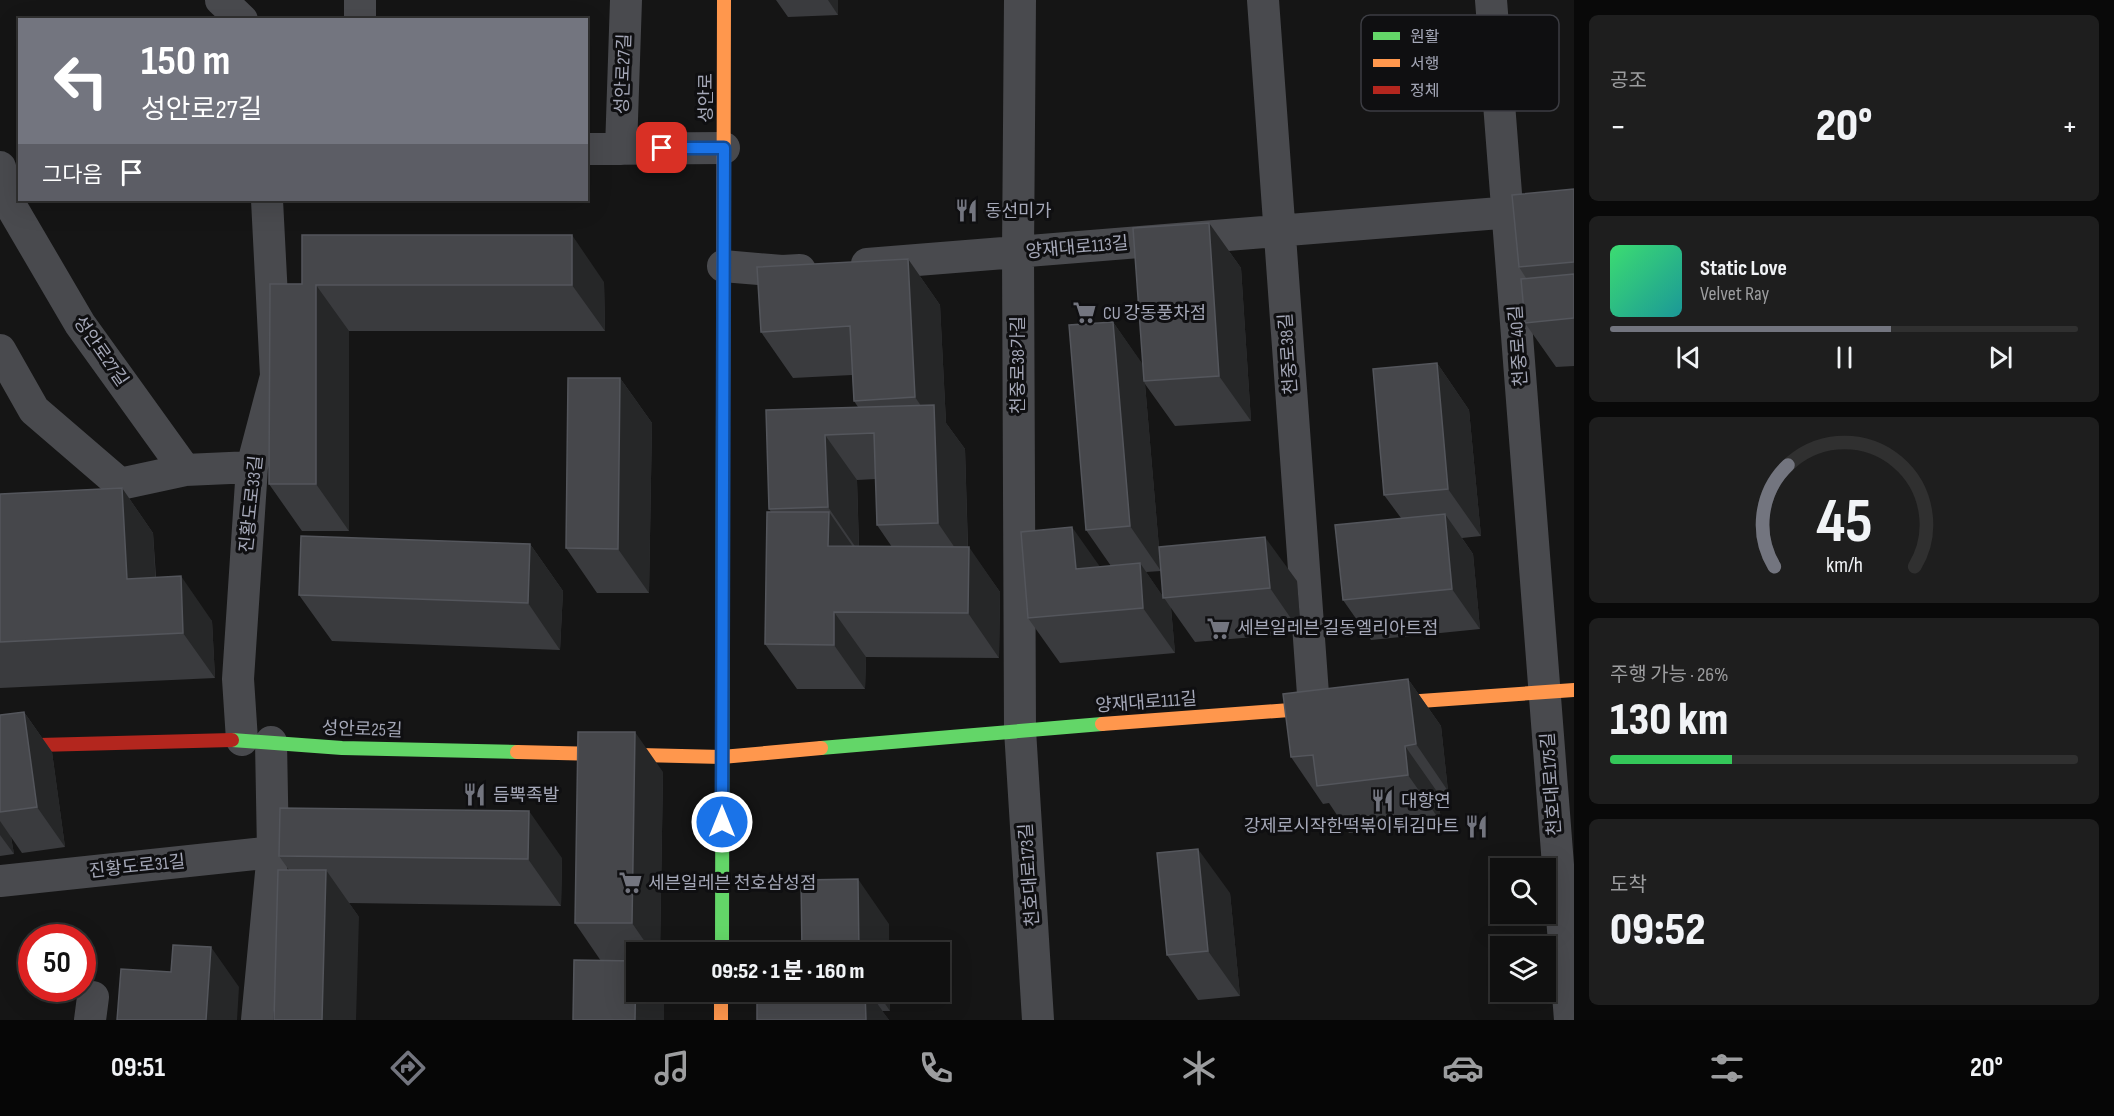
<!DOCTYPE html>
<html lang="ko">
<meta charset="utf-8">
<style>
:root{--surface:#101010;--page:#1e1e1e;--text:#f1f3f6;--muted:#9c9d9f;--line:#303030;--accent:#73757f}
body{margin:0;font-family:"Sofia Sans Condensed","Noto Sans KR",sans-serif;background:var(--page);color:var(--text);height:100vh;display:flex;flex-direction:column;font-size:22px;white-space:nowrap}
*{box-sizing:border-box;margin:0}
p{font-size:20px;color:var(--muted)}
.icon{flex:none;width:33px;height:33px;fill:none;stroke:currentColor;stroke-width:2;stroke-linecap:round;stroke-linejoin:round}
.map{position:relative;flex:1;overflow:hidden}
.drawer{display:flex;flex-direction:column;gap:15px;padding:15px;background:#090909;width:540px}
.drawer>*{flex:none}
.banner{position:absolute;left:18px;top:18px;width:570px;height:183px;border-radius:0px;box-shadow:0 6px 24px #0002,0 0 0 2px var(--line);background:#73757f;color:#fff;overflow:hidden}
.controls{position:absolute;left:1490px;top:858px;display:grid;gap:12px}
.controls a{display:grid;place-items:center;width:66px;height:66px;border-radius:0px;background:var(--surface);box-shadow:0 6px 24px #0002,0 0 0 2px var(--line);font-size:30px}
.speed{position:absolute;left:18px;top:924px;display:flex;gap:12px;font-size:30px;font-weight:700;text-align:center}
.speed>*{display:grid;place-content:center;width:78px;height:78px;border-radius:50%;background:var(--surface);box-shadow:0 6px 24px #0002,0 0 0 2px var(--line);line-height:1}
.speed .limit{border:9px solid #d22;background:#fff;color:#111}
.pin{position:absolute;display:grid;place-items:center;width:51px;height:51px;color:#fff;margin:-26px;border-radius:12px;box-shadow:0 3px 9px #0006}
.me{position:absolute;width:66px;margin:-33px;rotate:0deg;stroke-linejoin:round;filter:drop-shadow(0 0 4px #0008)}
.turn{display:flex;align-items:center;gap:21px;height:126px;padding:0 24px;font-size:27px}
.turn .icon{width:78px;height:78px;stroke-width:2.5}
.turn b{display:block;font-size:42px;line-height:51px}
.then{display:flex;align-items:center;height:57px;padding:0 24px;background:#0003;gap:12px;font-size:22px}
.big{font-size:45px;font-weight:800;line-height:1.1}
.drawer .widget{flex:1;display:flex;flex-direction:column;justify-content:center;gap:9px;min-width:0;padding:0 21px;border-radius:9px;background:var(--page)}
.drawer .dial{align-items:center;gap:0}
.dial svg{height:156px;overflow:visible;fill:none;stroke:var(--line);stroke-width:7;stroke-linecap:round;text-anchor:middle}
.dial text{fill:var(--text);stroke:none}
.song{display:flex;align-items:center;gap:18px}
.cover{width:72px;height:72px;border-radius:9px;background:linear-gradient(135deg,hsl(140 70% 55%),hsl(180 70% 35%))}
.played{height:6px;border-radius:3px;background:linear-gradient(90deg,var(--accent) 60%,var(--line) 60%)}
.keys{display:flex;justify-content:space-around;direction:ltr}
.heat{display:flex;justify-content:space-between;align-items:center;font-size:33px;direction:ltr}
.charge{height:9px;border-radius:4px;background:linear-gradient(90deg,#34c759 26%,var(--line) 0)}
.trip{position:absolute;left:626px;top:942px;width:324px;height:60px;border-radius:0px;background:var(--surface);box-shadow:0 6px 24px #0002,0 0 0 2px var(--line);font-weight:800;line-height:60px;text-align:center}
.tab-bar{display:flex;height:96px;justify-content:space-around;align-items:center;background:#060606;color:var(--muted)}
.tab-bar .icon{width:42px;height:42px}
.tab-bar .on{color:var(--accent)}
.tab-bar b{font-size:27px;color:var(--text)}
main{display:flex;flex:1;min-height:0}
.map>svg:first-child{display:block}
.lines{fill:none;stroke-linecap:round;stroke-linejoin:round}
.street{stroke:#494a4e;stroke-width:32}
.fast{stroke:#63d668;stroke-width:14}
.slow{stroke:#ff974d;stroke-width:14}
.jam{stroke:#b3261e;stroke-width:14}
.wall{fill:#3a3b3e;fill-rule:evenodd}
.shaded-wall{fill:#262728}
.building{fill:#46474b;stroke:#54565c;stroke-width:1.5}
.route-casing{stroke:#114b97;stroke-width:15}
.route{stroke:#1a73e8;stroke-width:10}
.labels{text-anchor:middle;stroke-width:6;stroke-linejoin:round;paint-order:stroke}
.street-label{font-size:18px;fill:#a5a8b8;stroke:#0f0f11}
.poi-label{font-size:18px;fill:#a5a8b8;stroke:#0f0f11;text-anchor:start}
.key{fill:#0f0f11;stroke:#3c3d43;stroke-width:1.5}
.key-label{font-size:16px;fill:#a5a8b8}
</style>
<main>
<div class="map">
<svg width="1574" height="1020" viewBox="0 0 1574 1020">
<rect width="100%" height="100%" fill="#151515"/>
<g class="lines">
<!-- street -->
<path class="street" d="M221,0l21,20
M1020,0l-2,252 2,478 18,290
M1263,0l51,708
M1491,0l79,1020
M360,20v-20
M586,149l138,-1
M621,149l5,-149
M0,167l8,34 72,123 105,146 67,-3
M867,264l707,-57
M723,266l59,5 18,-1
M0,350l34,60 86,74 65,-14
M242,740l-4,-61 14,-212 24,-91 -9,-176
M0,881l273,-29
M90,1020l3,-23
M257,1020l16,-168 -2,-110"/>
<!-- fast -->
<path class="fast" d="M232,740l110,8 175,4
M821,748l281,-24
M722,952l1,-546"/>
<!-- slow -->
<path class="slow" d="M723,406l1,-406
M1378,704l196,-14
M1102,724l228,-17
M517,752l205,5 99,-9
M721,992v28"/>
<!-- jam -->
<path class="jam" d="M0,746l232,-6"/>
</g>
<!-- wall -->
<path class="wall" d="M776,0h62v15l-50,2z
M1574,189v177l-18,1 -31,-44 1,-45 -7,-11z
M1209,223l32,45 10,153 -76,5 -30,-42 16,187 -15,1 17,25 134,-16 4,52 -106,9 -24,-34 4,45 -115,10 -32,-45 72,-51 11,-1 -25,-36 27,-208 29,42z
M908,259l32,46 6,118 19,26 3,98 32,45 -1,66 -133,-1 -1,32h-68l-32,-45 6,-132 -2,-3 -3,-99 92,-3 -4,-6 -2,-26 -59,3 -32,-46zM876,479l1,46 15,22 -33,-1 -2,-66z
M604,282l1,49h-256v200h-47l-33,-47 1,-200z
M1437,363l32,47 12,126 -19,2 11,16 7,75 -109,11 -28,-40 58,-82 -17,-23z
M620,378l32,45 -3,170h-52l-31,-45z
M122,488l31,45 3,44 56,44 3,57 -215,10v-194z
M530,544l33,47 -3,59 -228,-9 -33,-46z
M1408,679l33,47 7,65 -10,2 3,29 -92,11 -20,-30 -6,1 -32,-47z
M24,712l28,40 13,95 -43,6 -11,-16 3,17 -14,2v-141z
M663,772l-3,180h-24v40h22l6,9v19h-91l28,-59 -26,-38z
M279,856l283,2 -1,48 -212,-3 10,14 -70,-47z
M1230,893l10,103 -42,4 -31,-45z
M757,992h133v19h-8l7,9h-132z"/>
<!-- shaded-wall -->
<path class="shaded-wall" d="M828,0h10v15z
M1209,223l32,45 10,153 -32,-45z
M572,235l32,47 1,49 -33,-46z
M908,259l32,46 6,118 19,26 3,106 1,-8 31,45 -1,66 -31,-45v-46l-30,-44 -4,-98 -19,-28z
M316,285l33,46v200l-33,-47z
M1113,322l31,44v15l1,3 16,187 -31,-45z
M1437,363l32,47 12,126 -33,-47z
M620,378l32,45 -3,170 -31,-44z
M825,435l32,45 2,72 -31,-45z
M122,488l31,45 5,90 -31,-44z
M829,512l31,45 -32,-11z
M1445,514l28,40 7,75 -28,-40z
M1072,527l31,44 -27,-2z
M1265,537l32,44 4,52 -31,-45z
M530,544l33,47 -3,59 -32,-47z
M1140,563l31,45 4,45 -32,-45z
M181,576l31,45 3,57 -32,-45z
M834,612l32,45 -1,32 -31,-44z
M1408,679l33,47 7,65 -32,-47z
M24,712l28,40 13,95 -28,-40z
M635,732l28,40 -3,180h-8l-20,-29z
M1405,746l33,47 3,29 -33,-47z
M529,811l33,47 -1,48 -33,-47z
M0,821l11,16 3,17 -14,-19z
M1198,849l32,44 10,103 -32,-45z
M326,870l33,47 -3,103h-34z
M858,879l31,45v28h-30z
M211,947l28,40 -2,33h-31z
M636,992h22l6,9v19h-29z
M865,992h4l20,28h-23z
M877,992h13v19z"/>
<!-- building -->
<path class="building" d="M1574,189v73l-55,5 -7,-72z
M1209,223l10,153 -75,5 -11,-153z
M302,235h270v50h-256v199h-47l1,-200h32z
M908,259l7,138 -61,4 -4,-75 -89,6 -4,-65z
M1574,274v44l-49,5 -4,-44z
M1113,322l17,204 -44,4 -17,-205z
M1437,363l11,126 -64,6 -11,-126z
M568,378h52l-2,171 -52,-1z
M934,405l4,118 -61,2 -3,-92 -49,2 3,72 -59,2 -3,-99z
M122,488l5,91 54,-3 2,57 -183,9v-148z
M767,512h62l-1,34 141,1 -1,66 -134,-1v33l-69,-1z
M1445,514l7,75 -109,11 -8,-75z
M1072,527l4,42 64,-6 3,45 -115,10 -7,-86z
M301,536l229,8 -2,59 -229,-8z
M1265,537l5,51 -107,10 -4,-51z
M1408,679l8,65 -11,2 3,29 -91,11 -4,-31 -22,2 -8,-63z
M24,712l13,95 -37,5v-97z
M578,732h57l-3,191h-57z
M280,808l249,3 -1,48 -249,-3z
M1198,849l10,102 -41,4 -10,-102z
M278,870h48l-4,150h-48z
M858,879l1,73h-57l-1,-72z
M173,945l38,2 -5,73h-89l4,-51 50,3z
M574,960l62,1 -1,59h-62z
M757,992h108l1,28h-109z"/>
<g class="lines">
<defs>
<path id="route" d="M662,148h62l-2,674"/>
</defs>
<!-- route casing -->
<use href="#route" class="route-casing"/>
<!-- route -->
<use href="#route" class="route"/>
</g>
<!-- icons -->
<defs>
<symbol id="restaurant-bare" viewBox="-9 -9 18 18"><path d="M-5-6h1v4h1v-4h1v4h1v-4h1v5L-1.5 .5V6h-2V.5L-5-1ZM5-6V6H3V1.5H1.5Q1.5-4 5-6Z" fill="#73757f" stroke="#0f0f11" stroke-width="2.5" paint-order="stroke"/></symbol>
<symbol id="supermarket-bare" viewBox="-9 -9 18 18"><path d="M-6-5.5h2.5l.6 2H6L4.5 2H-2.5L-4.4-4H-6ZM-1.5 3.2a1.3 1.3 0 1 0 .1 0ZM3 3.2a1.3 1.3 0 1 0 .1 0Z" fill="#73757f" stroke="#0f0f11" stroke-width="2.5" paint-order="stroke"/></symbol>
</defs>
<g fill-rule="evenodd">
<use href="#restaurant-bare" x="950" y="194" width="33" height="33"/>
<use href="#supermarket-bare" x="1068" y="296" width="33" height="33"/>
<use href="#supermarket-bare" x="1202" y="612" width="33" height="33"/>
<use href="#restaurant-bare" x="458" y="778" width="33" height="33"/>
<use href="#restaurant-bare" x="1366" y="784" width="33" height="33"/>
<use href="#restaurant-bare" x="1460" y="810" width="33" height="33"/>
<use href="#supermarket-bare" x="614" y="866" width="33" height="33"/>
</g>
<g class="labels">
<!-- street labels -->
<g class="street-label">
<text transform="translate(623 74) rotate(-88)" y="6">성안로27길</text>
<text transform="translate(706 98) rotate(-90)" y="6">성안로</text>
<text transform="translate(1077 247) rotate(-5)" y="6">양재대로113길</text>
<text transform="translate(1518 346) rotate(-94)" y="6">천중로40길</text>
<text transform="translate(101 351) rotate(55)" y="6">성안로27길</text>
<text transform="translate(1288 354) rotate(-94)" y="6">천중로38길</text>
<text transform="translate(1018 365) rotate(-90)" y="6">천중로38가길</text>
<text transform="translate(251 504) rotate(-84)" y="6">진황도로33길</text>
<text transform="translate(1146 702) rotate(-4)" y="6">양재대로111길</text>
<text transform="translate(362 729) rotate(2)" y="6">성안로25길</text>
<text transform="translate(1551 784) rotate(-94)" y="6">천호대로175길</text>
<text transform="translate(137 866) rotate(-6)" y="6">진황도로31길</text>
<text transform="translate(1029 875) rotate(-94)" y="6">천호대로173길</text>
</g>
<!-- poi labels -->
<g class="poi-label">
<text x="985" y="217">동선미가</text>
<text x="1103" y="319">CU 강동풍차점</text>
<text x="1237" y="634">세븐일레븐 길동엘리아트점</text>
<text x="493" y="801">듬뿍족발</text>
<text x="1401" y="807">대향연</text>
<text x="1459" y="832" text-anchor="end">강제로시작한떡볶이튀김마트</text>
<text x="648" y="889">세븐일레븐 천호삼성점</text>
</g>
</g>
<!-- legend -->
<rect x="1361" y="15" width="198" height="96" rx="9" class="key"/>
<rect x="1373" y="32" width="27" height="8" fill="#63d668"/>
<rect x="1373" y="59" width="27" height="8" fill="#ff974d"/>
<rect x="1373" y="86" width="27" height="8" fill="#b3261e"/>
<g class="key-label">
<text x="1410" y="42">원활</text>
<text x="1410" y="69">서행</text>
<text x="1410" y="96">정체</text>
</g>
</svg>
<div class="controls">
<a><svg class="icon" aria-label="search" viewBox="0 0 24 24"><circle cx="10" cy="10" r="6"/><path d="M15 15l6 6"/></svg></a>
<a><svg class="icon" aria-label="layers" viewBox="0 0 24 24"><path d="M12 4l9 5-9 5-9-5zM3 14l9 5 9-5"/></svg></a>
</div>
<div class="speed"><div class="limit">50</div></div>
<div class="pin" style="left:662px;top:148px;background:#d93025"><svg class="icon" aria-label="arrive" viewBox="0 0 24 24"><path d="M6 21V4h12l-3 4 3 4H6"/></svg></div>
<svg class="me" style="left:722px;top:822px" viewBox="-20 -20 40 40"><circle r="17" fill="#1a73e8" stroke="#fff" stroke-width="3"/><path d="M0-11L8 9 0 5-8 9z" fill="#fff"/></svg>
<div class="trip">09:52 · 1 분 · 160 m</div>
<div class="banner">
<div class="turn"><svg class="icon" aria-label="left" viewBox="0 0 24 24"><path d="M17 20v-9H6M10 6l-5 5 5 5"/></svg><div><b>150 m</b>성안로27길</div></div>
<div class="then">그다음<svg class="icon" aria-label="arrive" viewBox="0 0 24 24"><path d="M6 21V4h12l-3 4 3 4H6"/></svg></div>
</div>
</div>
<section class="drawer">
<div class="widget"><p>공조</p>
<div class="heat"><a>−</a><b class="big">20°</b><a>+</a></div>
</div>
<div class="widget">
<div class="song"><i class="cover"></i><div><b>Static Love</b><p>Velvet Ray</p></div></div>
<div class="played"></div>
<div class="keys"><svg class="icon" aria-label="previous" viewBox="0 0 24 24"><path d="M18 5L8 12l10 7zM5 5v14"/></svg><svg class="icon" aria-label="pause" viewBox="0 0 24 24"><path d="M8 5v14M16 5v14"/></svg><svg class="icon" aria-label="next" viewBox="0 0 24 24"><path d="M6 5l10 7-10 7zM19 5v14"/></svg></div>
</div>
<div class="widget dial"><svg viewBox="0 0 100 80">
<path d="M14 69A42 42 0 1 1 86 69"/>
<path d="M14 69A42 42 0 0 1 21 17" stroke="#73757f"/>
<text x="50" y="56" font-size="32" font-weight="700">45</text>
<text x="50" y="72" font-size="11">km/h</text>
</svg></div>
<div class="widget"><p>주행 가능 · 26%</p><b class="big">130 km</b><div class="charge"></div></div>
<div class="widget"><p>도착</p><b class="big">09:52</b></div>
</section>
</main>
<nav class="tab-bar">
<b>09:51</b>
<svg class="icon on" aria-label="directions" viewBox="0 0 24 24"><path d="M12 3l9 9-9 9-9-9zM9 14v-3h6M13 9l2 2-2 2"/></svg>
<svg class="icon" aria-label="music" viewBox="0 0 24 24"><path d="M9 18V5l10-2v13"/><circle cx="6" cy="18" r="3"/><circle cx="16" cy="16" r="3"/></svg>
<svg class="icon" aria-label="phone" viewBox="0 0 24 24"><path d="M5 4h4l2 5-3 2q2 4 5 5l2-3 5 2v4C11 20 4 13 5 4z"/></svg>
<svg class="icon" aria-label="climate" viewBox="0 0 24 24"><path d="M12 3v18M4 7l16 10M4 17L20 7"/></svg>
<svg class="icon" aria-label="car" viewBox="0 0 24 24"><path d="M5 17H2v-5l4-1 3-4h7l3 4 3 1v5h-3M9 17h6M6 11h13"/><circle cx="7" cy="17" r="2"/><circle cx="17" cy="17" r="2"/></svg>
<svg class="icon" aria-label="filters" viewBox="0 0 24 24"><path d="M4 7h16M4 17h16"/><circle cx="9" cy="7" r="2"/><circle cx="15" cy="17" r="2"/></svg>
<b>20°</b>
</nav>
